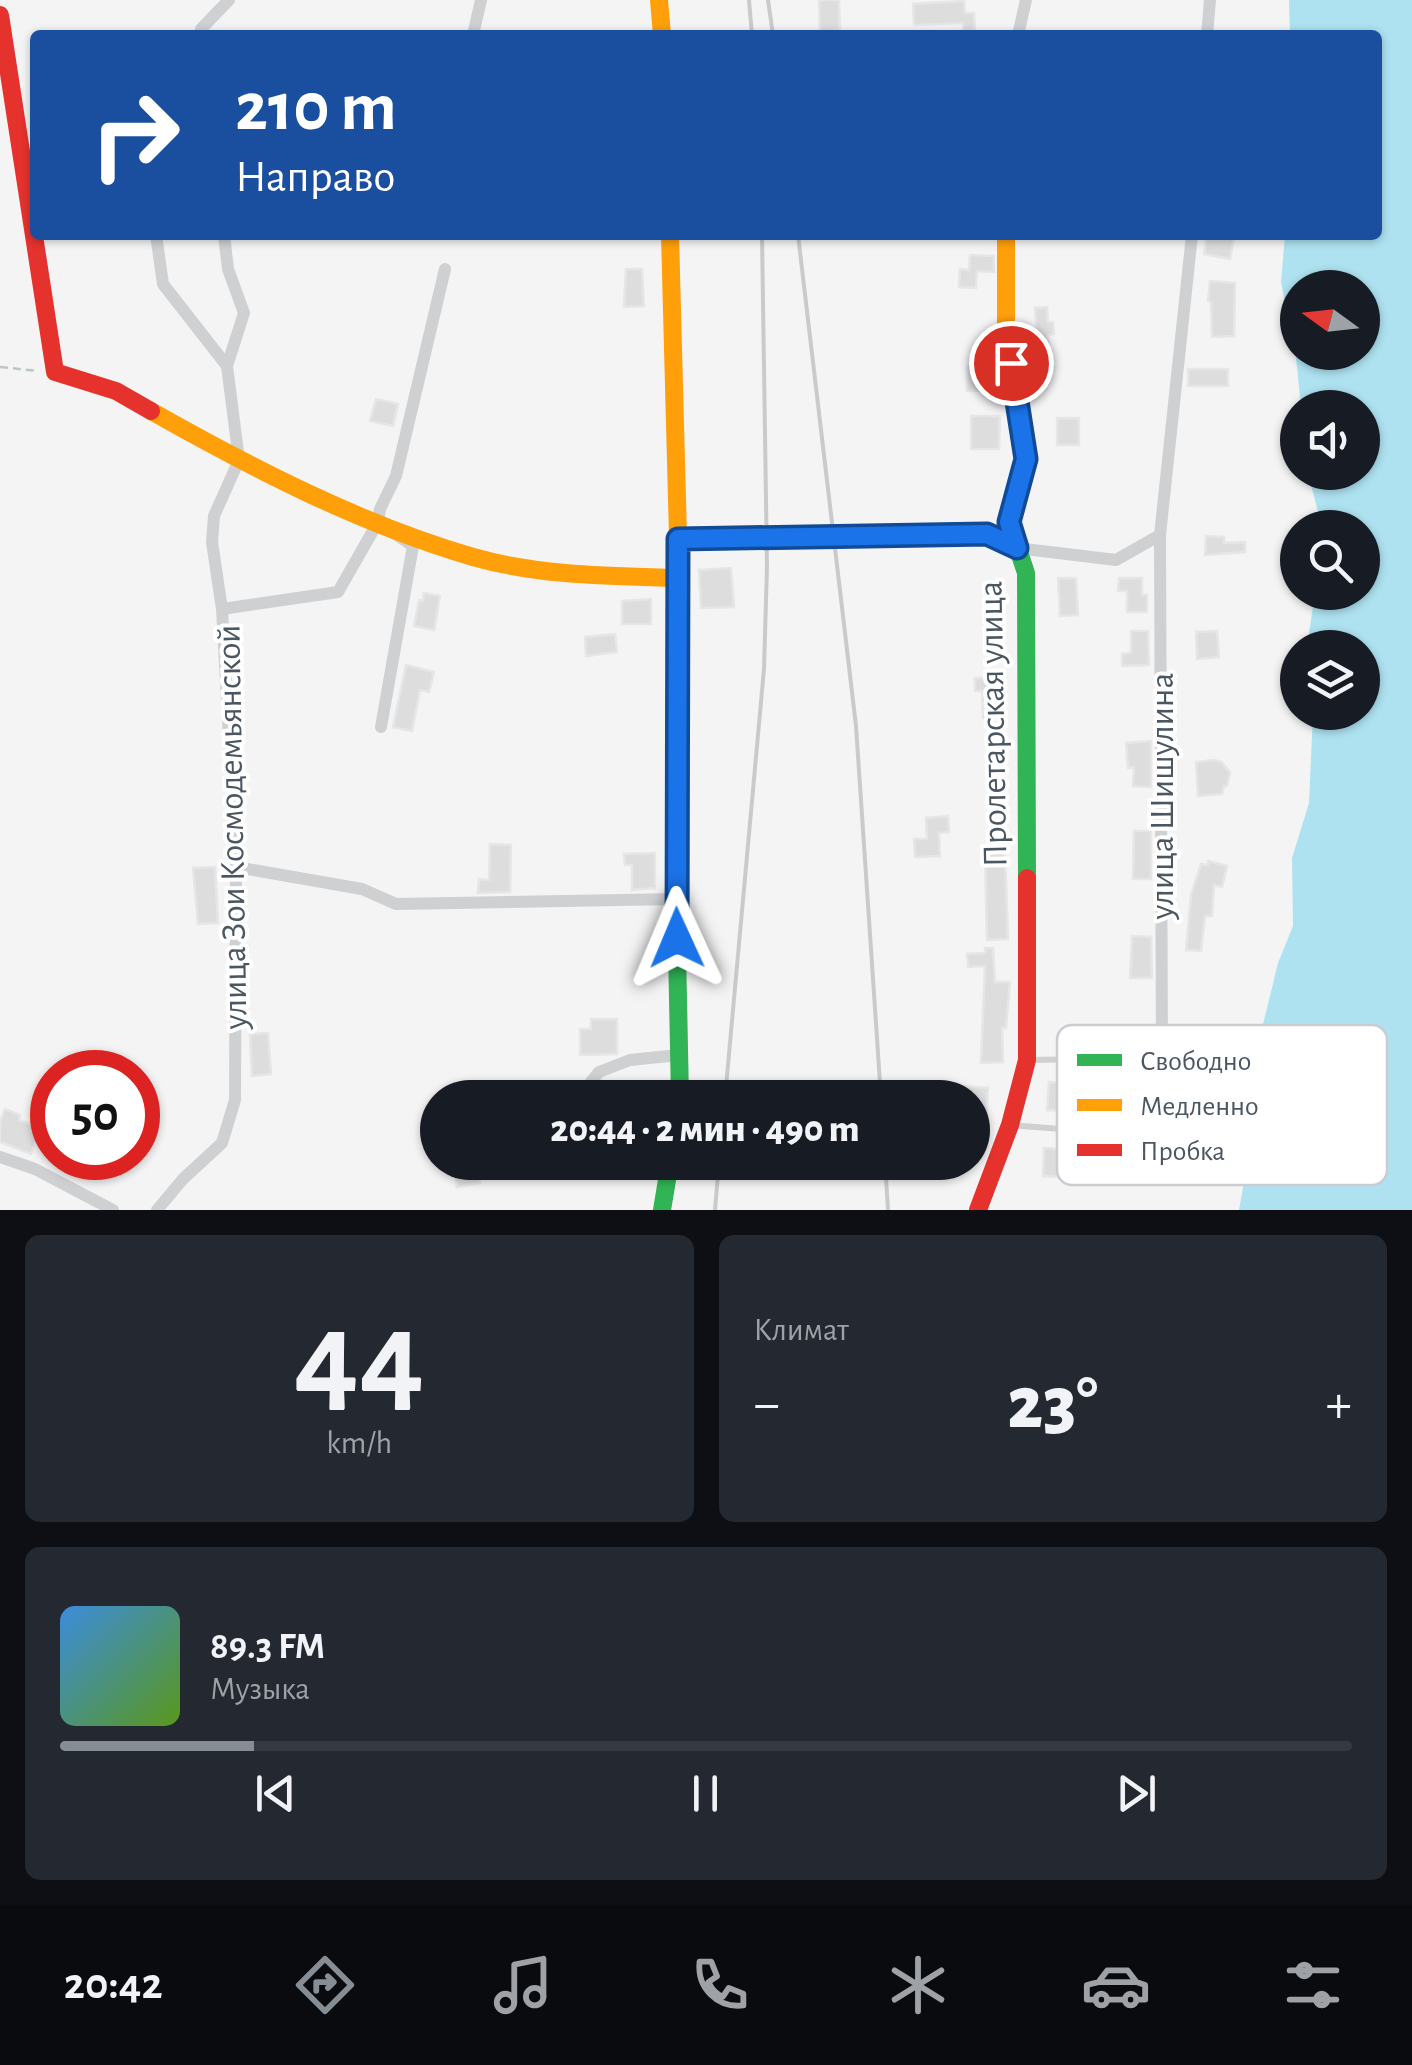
<!DOCTYPE html>
<html lang="ru">
<meta charset="utf-8">
<style>
:root{--surface:#171b24;--page:#242831;--text:#f1f3f6;--muted:#9ea1a6;--line:#363941;--accent:#868d94}
body{margin:0;font-family:"Alegreya Sans",sans-serif;background:var(--page);color:var(--text);height:100vh;display:flex;flex-direction:column;font-size:38px;white-space:nowrap}
*{box-sizing:border-box;margin:0}
p{font-size:32px;color:var(--muted)}
.icon{flex:none;width:55px;height:55px;fill:none;stroke:currentColor;stroke-width:2;stroke-linecap:round;stroke-linejoin:round}
.map{position:relative;height:1210px;overflow:hidden}
.side{display:flex;flex-direction:column;gap:25px;padding:25px;background:#0d0f14;flex:1}
.side>*{flex:none}
.hud{position:absolute;left:30px;top:30px;width:1352px;height:210px;border-radius:10px;box-shadow:0 2px 8px #0004;background:#1a4fa0;color:#fff;overflow:hidden}
.needle{width:65px;rotate:285deg}
.controls{position:absolute;left:1280px;top:270px;display:grid;gap:20px}
.controls a{display:grid;place-items:center;width:100px;height:100px;border-radius:50%;background:var(--surface);box-shadow:0 2px 8px #0004;font-size:50px}
.speed{position:absolute;left:30px;top:1050px;display:flex;gap:20px;font-size:50px;font-weight:700;text-align:center}
.speed>*{display:grid;place-content:center;width:130px;height:130px;border-radius:50%;background:var(--surface);box-shadow:0 2px 8px #0004;line-height:1}
.speed .limit{border:15px solid #d22;background:#fff;color:#111}
.pin{position:absolute;display:grid;place-items:center;width:85px;height:85px;color:#fff;margin:-42px;border:5px solid #fff;border-radius:50%;box-shadow:0 2px 10px #0007}
.me{position:absolute;width:110px;margin:-55px;rotate:359deg;stroke-linejoin:round;filter:drop-shadow(0 0 8px #0008)}
.turn{display:flex;align-items:center;gap:35px;height:210px;padding:0 40px;font-size:45px}
.turn .icon{width:130px;height:130px;stroke-width:2.5}
.turn b{display:block;font-size:70px;line-height:85px}
.big{font-size:75px;font-weight:800;line-height:1.1}
.side .widget{flex:1;display:flex;flex-direction:column;justify-content:center;gap:15px;min-width:0;padding:0 35px;border-radius:15px;background:var(--page)}
.side .dial{align-items:center;gap:0}
.dial b{font-size:130px;line-height:1}
.song{display:flex;align-items:center;gap:30px}
.cover{width:120px;height:120px;border-radius:15px;background:linear-gradient(135deg,hsl(210 70% 55%),hsl(90 70% 35%))}
.played{height:10px;border-radius:5px;background:linear-gradient(90deg,var(--accent) 15%,var(--line) 15%)}
.keys{display:flex;justify-content:space-around;direction:ltr}
.heat{display:flex;justify-content:space-between;align-items:center;font-size:55px;direction:ltr}
.side .tiles{flex:1;display:grid;gap:25px;grid-template-columns:1fr 1fr}
.widget:last-child{grid-column:span 2}
.trip{position:absolute;left:420px;top:1080px;width:570px;height:100px;border-radius:50px;background:var(--surface);box-shadow:0 2px 8px #0004;font-weight:800;line-height:100px;text-align:center}
.tab-bar{display:flex;height:160px;justify-content:space-around;align-items:center;background:#090b0e;color:var(--muted)}
.tab-bar .icon{width:70px;height:70px}
.tab-bar .active{color:var(--accent)}
.tab-bar b{font-size:45px;color:var(--text)}
.map>svg:first-child{display:block}
.water{fill:#aee2f0;fill-rule:evenodd}
.building{fill:#ddddde;stroke:#e5e6e7;stroke-width:2.5}
.lines{fill:none;stroke-linecap:round;stroke-linejoin:round}
.path{stroke:#bcc7c4;stroke-width:2.5;stroke-dasharray:8 5;stroke-linecap:butt}
.lane{stroke:#ced0d2;stroke-width:6}
.street{stroke:#ced0d2;stroke-width:12}
.fast{stroke:#30b455;stroke-width:18}
.slow{stroke:#ff9f0a;stroke-width:18}
.jam{stroke:#e5322d;stroke-width:18}
.rail{stroke:#c9cacc;stroke-width:4}
.street-bridge{stroke:#ced0d2;stroke-width:12}
.route-casing{stroke:#114b97;stroke-width:25}
.route{stroke:#1a73e8;stroke-width:18}
.labels{text-anchor:middle;stroke-width:8;stroke-linejoin:round;paint-order:stroke}
.street-label{font-size:35px;fill:#4a5661;stroke:#fff}
.key{fill:#fff;stroke:#c9ccd0;stroke-width:2.5}
.key-label{font-size:28px;fill:#4a5661}
</style>
<div class="map">
<svg width="1412" height="1210" viewBox="0 0 1412 1210">
<rect width="100%" height="100%" fill="#f4f4f4"/>
<!-- water -->
<path class="water" d="M1289,0h123v1210h-173l16,-90 -2,-34 3,-33 22,-90 15,-37 -1,-68 17,-55 4,-90 49,-1v-64l-55,-1 8,-54 47,-1v-64l-40,-1 -14,-54 54,-1v-64l-61,-1 -5,-49 -15,-76 4,-47h93v-200h-88zM1298,288h64v64h-64z"/>
<!-- building -->
<path class="building" d="M819,0h20l1,35h-20z
M964,1l1,12h9l1,18 -12,1v-9l-49,2 -1,-21z
M1207,235l27,2 -4,22 -26,-5z
M970,255l24,1v16l-17,-1 -1,17 -17,-1 1,-18 9,1z
M626,269h16l2,37 -20,1z
M1210,281l25,2 -1,53 -22,1 -1,-35 -3,-1z
M1047,307l1,15h5l1,12 -6,1 1,13h-11l-3,-40z
M977,357h20l3,33 -33,1v-25h10z
M1188,369h40v17h-40z
M376,399l22,5 -5,22 -23,-5z
M971,416h29l-1,33h-28z
M1057,418h22v27h-22z
M1206,536l18,1v6l21,-1v10l-40,3z
M731,568l3,39 -33,1 -2,-38z
M1058,578h18l2,37 -18,1z
M1119,578h23v17h5v17h-20v-21h-9z
M424,593l16,3 -6,34 -20,-4 5,-26 4,1z
M651,599v25h-29v-23z
M1131,631h17l1,34 -27,1v-12l9,-1z
M1217,631l2,26 -22,2 -1,-27z
M615,634l2,18 -31,4 -1,-19z
M406,665l28,7 -5,20 -9,-2 -8,41 -19,-4z
M975,678h29l-2,39 -19,1 -1,-27h-7z
M1151,741v46l-18,-1 1,-19 -6,1 -2,-25z
M1214,760l8,2 8,11 -3,13h-3l-2,8 -24,2 -2,-34z
M948,816l1,16 -10,1 1,23 -25,1 -1,-18h13l-1,-21z
M1134,831h17v48h-18z
M490,844l21,1 -1,47 -32,1 1,-14 10,1z
M655,853v35l-23,2v-25h-7l-1,-11z
M985,853h20l3,86 -21,1z
M1208,861l19,5 -5,21 -8,-2 -2,31h-7l-4,35 -15,-1 5,-55 10,-31 7,1z
M215,867l3,56 -20,1 -5,-56z
M1132,936l19,1 1,41h-22z
M985,948h8l2,34h15l-4,46h-4l1,34 -22,1 4,-97 -17,1 -1,-13 18,-1z
M591,1019h26v35l-37,1v-26h11z
M268,1033l3,41 -19,2 -2,-42z
M1049,1082l68,4 -2,28 -68,-4z
M960,1086l28,2 -2,38 -14,-1v-27h-13z
M5,1109l15,6 -1,5 21,8 -9,26 -31,-12v-20z
M1044,1148l69,5 -2,27 -68,-4z
M454,1162h23l3,21 -23,4z"/>
<g class="lines">
<!-- path -->
<path class="path" d="M0,367l38,4"/>
<!-- lane -->
<path class="lane" d="M1028,1060l132,-2
M1011,1125l114,9"/>
<!-- street -->
<path class="street" d="M201,35v-6l28,-29
M473,35l8,-35
M1018,35l8,-35
M1207,35l3,-35
M156,235l7,49 64,82 12,94 -25,56 -2,26 10,67
M224,235l4,34 16,44 -17,53
M860,535l127,-1 30,14 99,12 44,-25
M678,539l49,-1
M381,727l32,-181 -35,-24 2,-13 16,-33 49,-207
M236,867l126,22 34,15 280,-5
M1162,1058l-2,-523 32,-300
M578,1098l21,-26 31,-12 49,-5
M0,1157l35,12 78,41
M157,1210l26,-31 39,-36 13,-43 1,-233 -14,-258 116,-17 40,-70"/>
<!-- fast -->
<path class="fast" d="M1020,422l6,37 -17,63 17,51 1,305
M680,612l-4,287 4,199
M662,1210l8,-48"/>
<!-- slow -->
<path class="slow" d="M659,0l3,35
M670,235l10,377
M1006,235v96l14,91
M151,411c101,57 209,113 322,146 67,19 137,19 206,21"/>
<!-- jam -->
<path class="jam" d="M0,15l55,357 61,19 35,20
M978,1210l32,-85 17,-65v-182"/>
<!-- rail -->
<path class="rail" d="M749,0l3,35
M768,0l5,35
M798,235l58,491 25,372
M725,1098l39,-429 3,-103 -5,-331
M885,1162l3,48
M715,1210l4,-48"/>
<!-- street-bridge -->
<path class="street-bridge" d="M727,538l133,-3"/>
</g>
<g class="lines">
<defs>
<path id="route" d="M677,938l1,-399 309,-5 30,14 -8,-26 17,-63 -15,-96"/>
</defs>
<!-- route casing -->
<use href="#route" class="route-casing"/>
<!-- route -->
<use href="#route" class="route"/>
</g>
<g class="labels">
<!-- street labels -->
<g class="street-label">
<text transform="translate(992 724) rotate(-91)" y="12">Пролетарская улица</text>
<text transform="translate(1161 796) rotate(-90)" y="12">улица Шишулина</text>
<text transform="translate(231 827) rotate(-91)" y="12">улица Зои Космодемьянской</text>
</g>
</g>
<!-- legend -->
<rect x="1057" y="1025" width="330" height="160" rx="15" class="key"/>
<rect x="1077" y="1054" width="45" height="12" fill="#30b455"/>
<rect x="1077" y="1099" width="45" height="12" fill="#ff9f0a"/>
<rect x="1077" y="1144" width="45" height="12" fill="#e5322d"/>
<g class="key-label">
<text x="1140" y="1070">Свободно</text>
<text x="1140" y="1115">Медленно</text>
<text x="1140" y="1160">Пробка</text>
</g>
</svg>
<div class="controls">
<a><svg class="needle" viewBox="-14 -14 28 28"><path d="M0-13l5 13h-10z" fill="#e53935"/><path d="M0 13l5-13h-10z" fill="#9ea1a6"/></svg></a>
<a><svg class="icon" aria-label="sound" viewBox="0 0 24 24"><path d="M4 9h4l5-4v14l-5-4H4zM17 9q2 3 0 6"/></svg></a>
<a><svg class="icon" aria-label="search" viewBox="0 0 24 24"><circle cx="10" cy="10" r="6"/><path d="M15 15l6 6"/></svg></a>
<a><svg class="icon" aria-label="layers" viewBox="0 0 24 24"><path d="M12 4l9 5-9 5-9-5zM3 14l9 5 9-5"/></svg></a>
</div>
<div class="speed"><div class="limit">50</div></div>
<div class="pin" style="left:1011px;top:363px;background:#d93025"><svg class="icon" aria-label="arrive" viewBox="0 0 24 24"><path d="M6 21V4h12l-3 4 3 4H6"/></svg></div>
<svg class="me" style="left:677px;top:938px" viewBox="-20 -20 40 40"><path d="M0-17L14 15 0 8-14 15z" fill="#1a73e8" stroke="#fff" stroke-width="4"/></svg>
<div class="trip">20:44 · 2 мин · 490 m</div>
<div class="hud">
<div class="turn"><svg class="icon" aria-label="right" viewBox="0 0 24 24"><path d="M7 20v-9h11M14 6l5 5-5 5"/></svg><div><b>210 m</b>Направо</div></div>
</div>
</div>
<section class="side">
<div class="tiles">
<div class="widget dial"><b>44</b><p>km/h</p></div>
<div class="widget"><p>Климат</p>
<div class="heat"><a>−</a><b class="big">23°</b><a>+</a></div>
</div>
<div class="widget">
<div class="song"><i class="cover"></i><div><b>89.3 FM</b><p>Музыка</p></div></div>
<div class="played"></div>
<div class="keys"><svg class="icon" aria-label="previous" viewBox="0 0 24 24"><path d="M18 5L8 12l10 7zM5 5v14"/></svg><svg class="icon" aria-label="pause" viewBox="0 0 24 24"><path d="M8 5v14M16 5v14"/></svg><svg class="icon" aria-label="next" viewBox="0 0 24 24"><path d="M6 5l10 7-10 7zM19 5v14"/></svg></div>
</div>
</div>
</section>
<nav class="tab-bar">
<b>20:42</b>
<svg class="icon active" aria-label="directions" viewBox="0 0 24 24"><path d="M12 3l9 9-9 9-9-9zM9 14v-3h6M13 9l2 2-2 2"/></svg>
<svg class="icon" aria-label="music" viewBox="0 0 24 24"><path d="M9 18V5l10-2v13"/><circle cx="6" cy="18" r="3"/><circle cx="16" cy="16" r="3"/></svg>
<svg class="icon" aria-label="phone" viewBox="0 0 24 24"><path d="M5 4h4l2 5-3 2q2 4 5 5l2-3 5 2v4C11 20 4 13 5 4z"/></svg>
<svg class="icon" aria-label="climate" viewBox="0 0 24 24"><path d="M12 3v18M4 7l16 10M4 17L20 7"/></svg>
<svg class="icon" aria-label="car" viewBox="0 0 24 24"><path d="M5 17H2v-5l4-1 3-4h7l3 4 3 1v5h-3M9 17h6M6 11h13"/><circle cx="7" cy="17" r="2"/><circle cx="17" cy="17" r="2"/></svg>
<svg class="icon" aria-label="filters" viewBox="0 0 24 24"><path d="M4 7h16M4 17h16"/><circle cx="9" cy="7" r="2"/><circle cx="15" cy="17" r="2"/></svg>
</nav>
